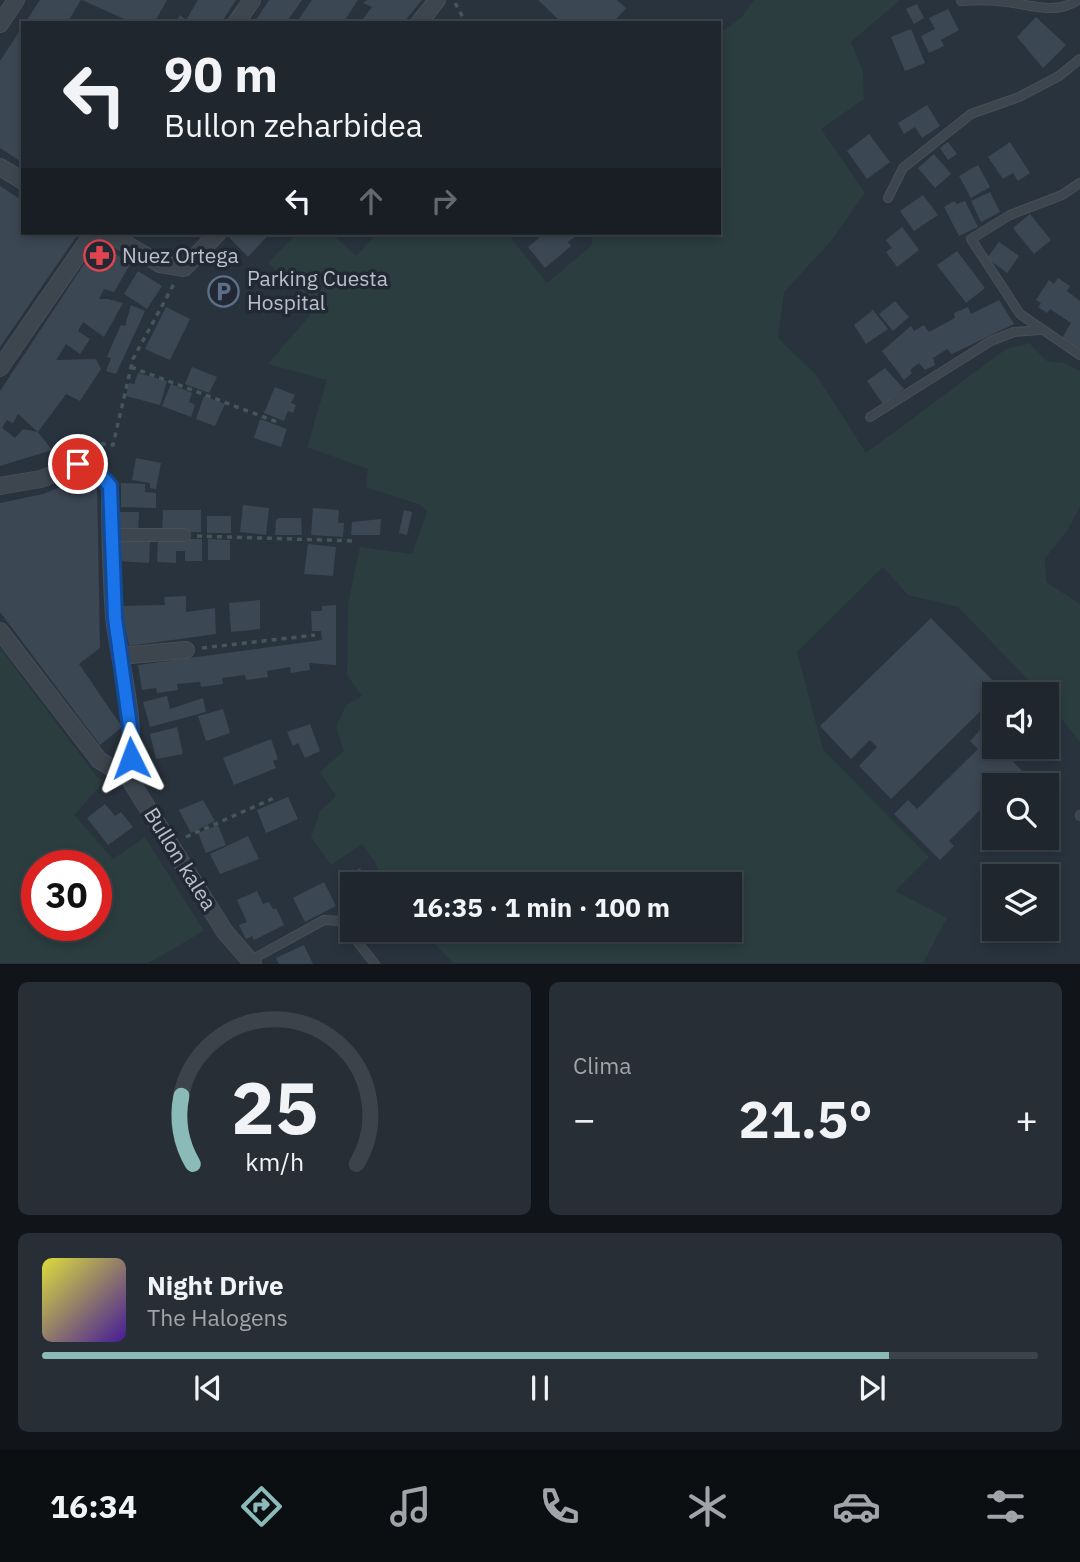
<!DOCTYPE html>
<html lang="es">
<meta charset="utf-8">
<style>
:root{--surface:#1f262e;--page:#272e36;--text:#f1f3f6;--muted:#a1a5aa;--line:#3c434a;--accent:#8bbbb9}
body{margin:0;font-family:"IBM Plex Sans",sans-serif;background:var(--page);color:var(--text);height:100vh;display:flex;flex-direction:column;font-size:26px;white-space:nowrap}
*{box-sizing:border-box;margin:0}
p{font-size:23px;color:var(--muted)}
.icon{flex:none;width:38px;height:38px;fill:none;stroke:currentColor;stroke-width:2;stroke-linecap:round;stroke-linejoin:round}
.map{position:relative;height:964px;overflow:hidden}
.side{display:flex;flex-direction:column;gap:18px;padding:18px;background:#111519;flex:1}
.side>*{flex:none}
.hud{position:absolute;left:21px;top:21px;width:700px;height:214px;border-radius:0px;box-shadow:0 4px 10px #0003,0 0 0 2px var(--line);background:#1f262e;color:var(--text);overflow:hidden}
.buttons{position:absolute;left:982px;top:682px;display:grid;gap:14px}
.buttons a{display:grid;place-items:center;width:77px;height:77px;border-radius:0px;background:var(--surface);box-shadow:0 4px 10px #0003,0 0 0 2px var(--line);font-size:35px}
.speed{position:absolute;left:21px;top:850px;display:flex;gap:14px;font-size:35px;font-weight:700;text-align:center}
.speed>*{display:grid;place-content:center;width:91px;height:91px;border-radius:50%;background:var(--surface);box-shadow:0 4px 10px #0003,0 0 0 2px var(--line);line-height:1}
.speed .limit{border:10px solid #d22;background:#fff;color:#111}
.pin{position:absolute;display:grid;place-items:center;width:60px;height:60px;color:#fff;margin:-30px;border:4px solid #fff;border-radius:50%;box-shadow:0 2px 7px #0007}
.me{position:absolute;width:77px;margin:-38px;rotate:357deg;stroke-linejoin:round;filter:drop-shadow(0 0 5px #0008)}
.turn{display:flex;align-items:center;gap:24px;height:147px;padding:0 28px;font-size:32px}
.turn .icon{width:91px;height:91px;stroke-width:2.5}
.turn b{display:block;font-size:49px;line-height:60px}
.lanes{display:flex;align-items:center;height:66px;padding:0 28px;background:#0003;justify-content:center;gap:35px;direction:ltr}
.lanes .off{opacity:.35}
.big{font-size:52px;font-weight:800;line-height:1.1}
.side .widget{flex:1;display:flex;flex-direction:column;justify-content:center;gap:10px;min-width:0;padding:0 24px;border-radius:10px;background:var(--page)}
.side .dial{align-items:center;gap:0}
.dial svg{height:182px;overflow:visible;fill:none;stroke:var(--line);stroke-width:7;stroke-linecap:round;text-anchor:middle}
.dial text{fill:var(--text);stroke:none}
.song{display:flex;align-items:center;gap:21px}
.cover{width:84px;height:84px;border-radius:10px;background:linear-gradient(135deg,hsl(60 70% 55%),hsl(260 70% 35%))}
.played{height:7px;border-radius:4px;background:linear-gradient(90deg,var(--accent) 85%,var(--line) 85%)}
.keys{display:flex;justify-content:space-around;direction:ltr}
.heat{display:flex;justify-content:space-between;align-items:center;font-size:38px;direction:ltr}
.side .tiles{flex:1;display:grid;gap:18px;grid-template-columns:1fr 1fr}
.widget:last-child{grid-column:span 2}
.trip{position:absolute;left:340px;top:872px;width:402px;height:70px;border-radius:0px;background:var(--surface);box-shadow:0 4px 10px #0003,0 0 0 2px var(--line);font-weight:800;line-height:70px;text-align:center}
.menu{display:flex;height:112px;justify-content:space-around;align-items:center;background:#0c0f12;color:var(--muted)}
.menu .icon{width:49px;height:49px}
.menu .active{color:var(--accent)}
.menu b{font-size:32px;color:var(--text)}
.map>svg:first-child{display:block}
.green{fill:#2b3d3f;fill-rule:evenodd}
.building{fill:#3c4754}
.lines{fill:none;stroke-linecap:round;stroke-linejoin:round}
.service-casing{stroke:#474e58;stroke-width:10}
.pedestrian-casing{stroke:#474e58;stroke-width:14}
.minor-casing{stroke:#474e58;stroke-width:18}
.path{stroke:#445657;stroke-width:3.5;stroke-dasharray:5 5;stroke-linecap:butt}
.service{stroke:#3d454e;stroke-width:8}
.pedestrian{stroke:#3d454e;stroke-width:12}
.minor{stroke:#3d454e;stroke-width:16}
.route-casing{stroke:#114b97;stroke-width:18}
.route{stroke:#1a73e8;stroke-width:12}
.labels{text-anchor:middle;stroke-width:7;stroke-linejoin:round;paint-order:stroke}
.poi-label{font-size:21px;fill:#bac0c9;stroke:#222934;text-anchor:start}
.street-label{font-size:21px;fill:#bac0c9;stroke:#222934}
</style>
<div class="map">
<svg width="1080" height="964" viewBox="0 0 1080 964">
<rect width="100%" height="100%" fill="#29333e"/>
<!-- green -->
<path class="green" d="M754,0h146l-49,42 12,30 1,27 -43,30 44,64 -34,48 -47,51 -6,46 39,38 49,77 140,-104 23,-6 18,18 17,2 16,8v136l-13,24 -22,27 1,24 34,22v138l-33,-42 -1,-5h-3l-85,-88 -50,-12 -25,-28 -86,85 26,98 106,107 -34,34 52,27 -24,45h-470l-33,-34h310v-45h-347l-8,-22 -13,-18 -31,21 -20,-28 9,-26 16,-15 -16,-24 24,-21 -8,-24 10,-22 16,-9 -15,-21 1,-71 12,-57 52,7 15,-42 -6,-7 -55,-18 2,-18 -61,-22 20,-67 -59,-16 50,-58 -50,-43 29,-30h34l25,23 21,-23h139l-5,5 36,45 45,-38 1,-12h126v-199l23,-17z
M0,648l97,129 8,4 -31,34 39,44 32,-22 59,94 -56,32h-148zM37,866h59v60h-59z"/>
<!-- building -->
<path class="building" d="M40,0h41l-14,23h-42z
M82,0h85l-13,23h-21z
M198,0h38l-15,23h-46l5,-8 6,5z
M269,0h33l-16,23h-32z
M312,0h46l-15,23h-47z
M367,0h55l-19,23h-43l12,-16 -9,-4z
M538,0h79l9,8 -13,15h-56l2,-3z
M917,4l7,14 -10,6 -8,-15z
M948,9l11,21 -18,10 3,6 -15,7 -8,-17 14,-7 -6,-11z
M1036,17l30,28 -23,23 -26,-31z
M23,26v137l-23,-15v-87z
M911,29l14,34 -20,8 -14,-34z
M927,105l13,21 -18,12 -7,-11 -11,7 -6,-11z
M869,134l21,28 -23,17 -20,-28z
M948,142l9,12 -9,6 -8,-12z
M1010,142l20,31 -12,8 -5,-8 -10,6 -15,-22z
M934,154l17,20 -16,14 -17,-20z
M978,165l12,22 -19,11 -12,-22z
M0,186l23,15v32h47l6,4 -76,110z
M990,192l10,20 -19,10 -10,-21z
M923,195l15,20 -24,16 -14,-20z
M954,201l3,3 8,-3 13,26 -19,9 -15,-29z
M1030,214l21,26 -17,14 -21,-26z
M902,227l17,23 -22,17 -11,-15 6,-4 -6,-8z
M227,233h43l-22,24 -22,-23z
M545,233h35l-12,9 3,4 -26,22 -17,-21z
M999,242l20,14 -12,17 -20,-15z
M105,248l26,15 -17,29 -10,-3 -5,10h9l15,4 -19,34 -21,-15 -5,9 12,8 -10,15 -14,-10 -10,16 40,-1 5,10 -21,32 -14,-7 -28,38 -20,-18 -5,9 -6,-3 -5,8 13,10 8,-9 15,3 14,18 -52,16v-75l90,-136 5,-5z
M957,251l28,37 -19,15 -29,-38z
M138,271l24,15 -15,23 -23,-15z
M1058,278l12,8 -3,5 13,10v48l-18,-11 9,-15 -21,-14 -3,4 -9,-6 3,-4 -5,-3 13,-20 5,4z
M999,300l15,24 -62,30 -5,-5 -14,9 2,7 -10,5 -6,-7 -9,7 2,3 -8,7 -22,-29 29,-25 3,5 10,-6 5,7 26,-14 -1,-5 14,-6 3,7z
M895,301l14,16 -16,14 -14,-17z
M131,305l14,6 -29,63 -10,-3 5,-13 -4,-1 4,-10 10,-22 4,1z
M166,307l24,12 -20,41 -25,-11z
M873,310l15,19 -22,15 -12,-19z
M192,367l25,10 -8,16 -24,-9z
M885,368l19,21 -21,15 -16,-23z
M138,373l29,8 -7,24 -34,-9 3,-13 5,1z
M171,384l21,9 -3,9 6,3 -4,12 -29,-11z
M275,387l20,8 -4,8 5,2 -3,8 -5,-2 -4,10 -20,-8z
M204,396l21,8 -10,22 -19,-7z
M260,419l27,10 -6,18 -27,-9z
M136,458l25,5 -5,26 -6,-1v-5l-18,-3z
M84,474l13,10 3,164 -21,16 43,63 -22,18 -100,-133v-109l43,-9 30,-12z
M121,483l24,1v8l11,1v15l-35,-1z
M243,505l26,3 -3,27 -26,-3z
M313,508l26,2 -1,13h6l-1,14 -32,-2z
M163,510h38v22h-39z
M404,510l8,2 -5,23 -8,-2z
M119,512h20l-1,20 -19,1z
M207,516h24v17h-24z
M279,518h22l1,17h-27l1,-15z
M381,519l-1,16h-29l1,-13z
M119,539l31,1 -1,23 -30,-2z
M158,539h44v22h-17v-10h-9v12l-19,-1z
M208,539l22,1v20h-22z
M308,544l28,3 -3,29 -29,-2z
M186,596v16l29,-4 1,26 -87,12 -8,-40 44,-1 -1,-8z
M260,600v29l-29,3 -2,-29z
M336,605v60l-27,-2 1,7 -19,3 -1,-6 -23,4 1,6 -22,3 -1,-5 -23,3 1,6 -22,3 -1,-5 -23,2 1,6 -21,3 -1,-5 -14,2 -4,-25 184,-25 -1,-9h-9l-1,-20h11v-5z
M931,618l71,72 -8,5v3l-103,101 -32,-33 18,-19 -7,-7 -19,19 -31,-33z
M167,696l3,13 33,-11 3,14 -56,15 -7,-25z
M223,709l7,24 -24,8 -8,-25z
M310,724l10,27 -15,7 -7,-15 -5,3 -6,-14z
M177,727l6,27 -27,5 -6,-25z
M981,729l13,13v5h5l28,29 -10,10 -9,-4 -4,4h-10v10l-45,45 5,5 -14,14 -46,-46 14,-14 9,9 61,-60 -8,-8z
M271,739l7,20 -5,2 3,7 -42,17 -11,-27z
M288,797l10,22 -32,14 -9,-23z
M203,800l12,21 -24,12 -12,-23z
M105,804l10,12 6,-4 12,15 -25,18 -21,-27z
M218,825l8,20 -20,8 -8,-20z
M248,836l11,23 -39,15 -10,-20z
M360,868l9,16h-17v16l-12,-20z
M324,882l12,24 -31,16 -12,-24z
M257,891l6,13 6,-2 4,7 3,-1 8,17 -30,15 -2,-4 -6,3 -7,-14 8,-3 -10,-22z
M304,945l9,19h-34l-3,-6z"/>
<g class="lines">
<defs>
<path id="service" d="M961,1c16,-1 31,-1 46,1 25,3 49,13 71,-2
M1080,183l-18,12 -52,20 -39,24 49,75 60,41
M888,198l15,-30 68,-54 48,-17 40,-21 21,-17
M870,417l121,-76 23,-9 27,-2
M1080,815v1
M251,960l73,-40 17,1 34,43"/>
<path id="pedestrian" d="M110,535h74"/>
<path id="minor" d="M236,23l16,-23
M419,23l18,-23
M0,24l16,-24
M0,167l23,14
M107,233l53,31 24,4 34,-35
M0,368l93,-135
M0,486l41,-7 37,-15 19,7 13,16c0,43 1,87 4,130 4,42 28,118 11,155
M0,631l99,129 18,11 8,1 100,160 28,32
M120,656l66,-6"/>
</defs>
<!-- service casing -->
<use href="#service" class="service-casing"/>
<!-- pedestrian casing -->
<use href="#pedestrian" class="pedestrian-casing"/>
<!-- minor casing -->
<use href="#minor" class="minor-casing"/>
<!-- path -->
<path class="path" d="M455,3l11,20
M131,367l146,55
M85,447l1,-5 27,3 20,-86 42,-77
M197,536l158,5
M202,648l113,-13
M186,837l88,-39"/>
<!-- service -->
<use href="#service" class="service"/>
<!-- pedestrian -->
<use href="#pedestrian" class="pedestrian"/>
<!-- minor -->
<use href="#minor" class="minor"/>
</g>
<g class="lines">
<defs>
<path id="route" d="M78,464l19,7 13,15 5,132 16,116v24"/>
</defs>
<!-- route casing -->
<use href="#route" class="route-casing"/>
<!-- route -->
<use href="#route" class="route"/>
</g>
<!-- icons -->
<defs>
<symbol id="pharmacy-ring" viewBox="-11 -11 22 22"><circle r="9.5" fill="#222934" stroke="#e0444e" stroke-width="1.5"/><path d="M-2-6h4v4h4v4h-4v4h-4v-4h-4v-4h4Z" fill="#e0444e"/></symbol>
<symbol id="parking-ring" viewBox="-11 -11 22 22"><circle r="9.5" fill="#222934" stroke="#5c6f8a" stroke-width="1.5"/><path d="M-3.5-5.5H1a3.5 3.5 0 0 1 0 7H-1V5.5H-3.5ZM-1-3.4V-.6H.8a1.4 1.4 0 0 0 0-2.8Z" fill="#5c6f8a"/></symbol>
</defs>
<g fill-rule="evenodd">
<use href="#pharmacy-ring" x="82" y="238" width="35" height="35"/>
<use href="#parking-ring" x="206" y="274" width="35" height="35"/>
</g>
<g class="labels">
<!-- poi labels -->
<g class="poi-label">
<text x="122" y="263">Nuez Ortega</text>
<text x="247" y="286">Parking Cuesta<tspan x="247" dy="24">Hospital</tspan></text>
</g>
<!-- street labels -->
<g class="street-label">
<text transform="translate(180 859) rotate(58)" y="7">Bullon kalea</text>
</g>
</g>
</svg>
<div class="buttons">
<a><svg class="icon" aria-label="sound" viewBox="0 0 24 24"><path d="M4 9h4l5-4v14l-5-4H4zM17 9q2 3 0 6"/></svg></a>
<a><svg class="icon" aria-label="search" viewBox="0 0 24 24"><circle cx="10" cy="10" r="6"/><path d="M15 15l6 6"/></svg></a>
<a><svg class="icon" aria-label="layers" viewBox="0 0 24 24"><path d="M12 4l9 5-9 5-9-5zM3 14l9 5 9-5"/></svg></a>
</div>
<div class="speed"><div class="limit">30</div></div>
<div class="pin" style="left:78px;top:464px;background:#d93025"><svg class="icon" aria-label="arrive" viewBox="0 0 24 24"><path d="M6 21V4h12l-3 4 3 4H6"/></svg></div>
<svg class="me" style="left:131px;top:758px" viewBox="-20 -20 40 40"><path d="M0-17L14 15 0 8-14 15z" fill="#1a73e8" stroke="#fff" stroke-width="4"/></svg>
<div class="trip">16:35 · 1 min · 100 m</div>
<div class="hud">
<div class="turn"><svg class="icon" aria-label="left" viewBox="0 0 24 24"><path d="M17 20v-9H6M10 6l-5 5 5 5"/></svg><div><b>90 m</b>Bullon zeharbidea</div></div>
<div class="lanes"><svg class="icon" aria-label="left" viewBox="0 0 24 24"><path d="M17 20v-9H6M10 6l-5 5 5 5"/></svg><svg class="icon off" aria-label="ahead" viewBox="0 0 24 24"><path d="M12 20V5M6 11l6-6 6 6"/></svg><svg class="icon off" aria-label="right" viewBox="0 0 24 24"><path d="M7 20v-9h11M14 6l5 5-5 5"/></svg></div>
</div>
</div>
<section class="side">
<div class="tiles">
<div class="widget dial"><svg viewBox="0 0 100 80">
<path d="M14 69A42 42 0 1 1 86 69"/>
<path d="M14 69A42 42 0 0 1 9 39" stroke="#8bbbb9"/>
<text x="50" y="56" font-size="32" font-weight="700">25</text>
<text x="50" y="72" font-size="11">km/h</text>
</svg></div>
<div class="widget"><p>Clima</p>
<div class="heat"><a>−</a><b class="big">21.5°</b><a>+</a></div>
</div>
<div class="widget">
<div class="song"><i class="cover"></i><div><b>Night Drive</b><p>The Halogens</p></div></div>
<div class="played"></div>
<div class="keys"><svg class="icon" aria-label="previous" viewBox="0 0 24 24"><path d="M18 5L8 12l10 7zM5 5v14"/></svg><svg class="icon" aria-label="pause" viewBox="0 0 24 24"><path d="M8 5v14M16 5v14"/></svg><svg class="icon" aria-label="next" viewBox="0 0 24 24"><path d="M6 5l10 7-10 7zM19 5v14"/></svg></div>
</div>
</div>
</section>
<nav class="menu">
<b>16:34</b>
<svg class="icon active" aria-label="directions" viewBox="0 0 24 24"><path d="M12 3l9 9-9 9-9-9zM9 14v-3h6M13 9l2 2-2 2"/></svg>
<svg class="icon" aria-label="music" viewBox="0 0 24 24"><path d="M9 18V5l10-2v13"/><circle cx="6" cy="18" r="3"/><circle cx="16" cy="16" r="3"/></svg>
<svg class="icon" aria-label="phone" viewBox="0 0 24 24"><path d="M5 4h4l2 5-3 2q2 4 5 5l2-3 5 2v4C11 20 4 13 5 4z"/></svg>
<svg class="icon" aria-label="climate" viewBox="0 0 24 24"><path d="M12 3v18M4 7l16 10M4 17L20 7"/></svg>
<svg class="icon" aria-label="car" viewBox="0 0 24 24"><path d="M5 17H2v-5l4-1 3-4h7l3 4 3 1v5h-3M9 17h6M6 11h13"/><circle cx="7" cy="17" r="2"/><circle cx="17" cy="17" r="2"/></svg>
<svg class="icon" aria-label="filters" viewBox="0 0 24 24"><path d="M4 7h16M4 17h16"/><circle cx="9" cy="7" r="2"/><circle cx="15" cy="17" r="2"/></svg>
</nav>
